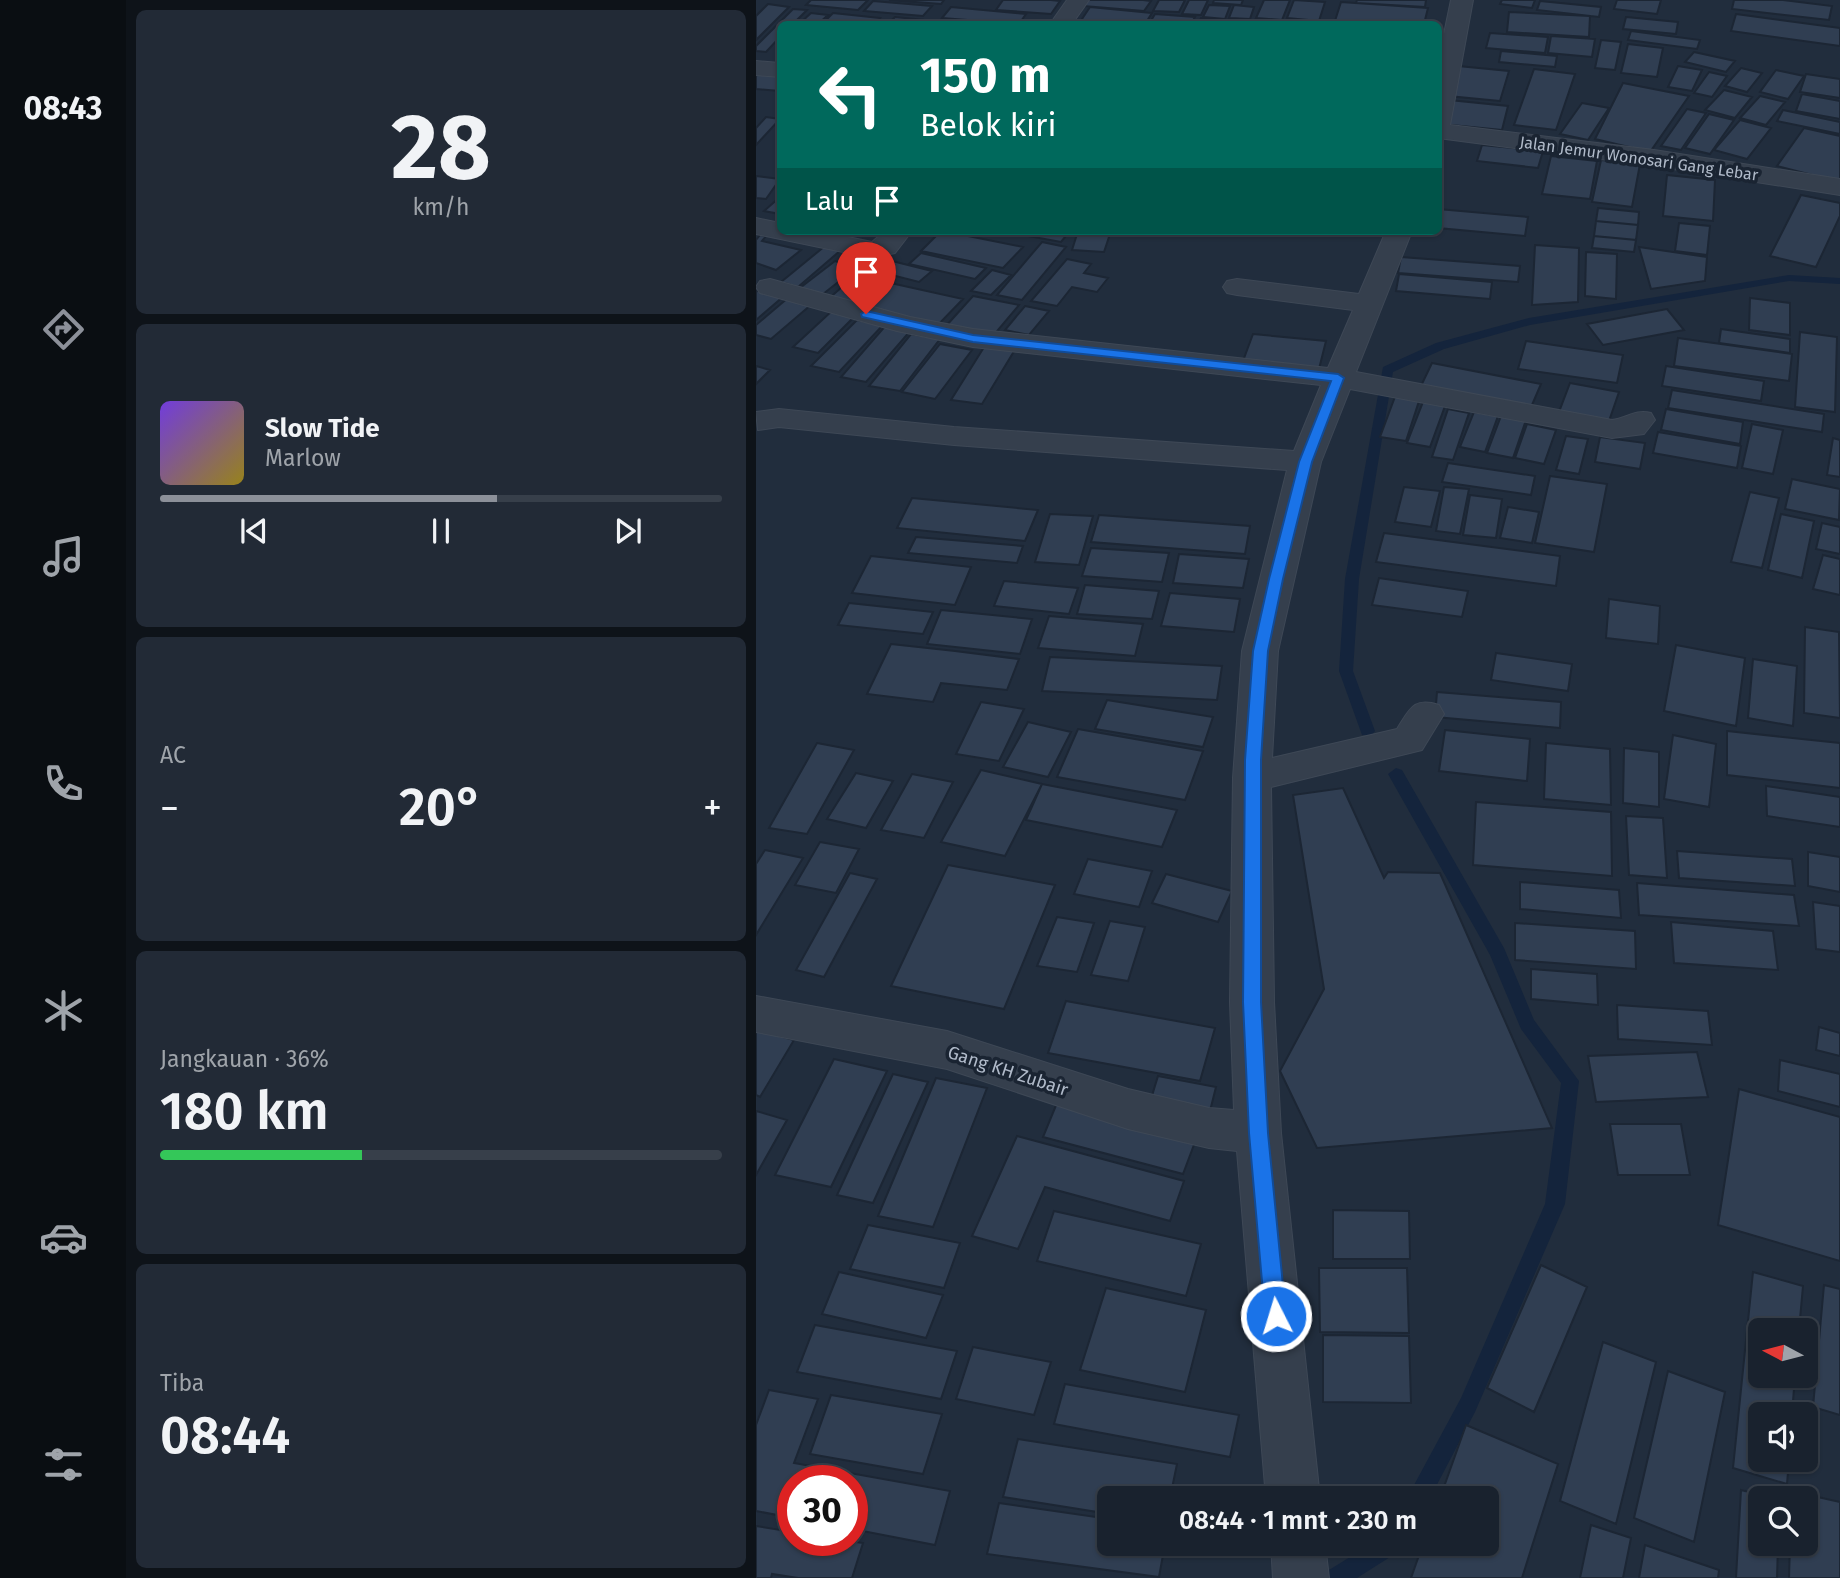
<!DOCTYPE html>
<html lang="id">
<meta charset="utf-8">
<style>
:root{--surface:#19222e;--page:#222a36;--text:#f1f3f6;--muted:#9fa4aa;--line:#373f4a;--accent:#8c9099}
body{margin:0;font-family:"Fira Sans",sans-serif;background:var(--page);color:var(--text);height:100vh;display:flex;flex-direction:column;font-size:26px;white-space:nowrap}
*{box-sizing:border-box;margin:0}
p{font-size:23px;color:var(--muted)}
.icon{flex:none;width:38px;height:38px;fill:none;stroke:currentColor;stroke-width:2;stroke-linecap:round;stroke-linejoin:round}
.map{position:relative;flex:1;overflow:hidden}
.drawer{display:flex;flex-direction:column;gap:10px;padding:10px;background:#0e1319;width:630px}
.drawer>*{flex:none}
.top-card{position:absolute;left:21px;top:21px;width:665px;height:214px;border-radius:10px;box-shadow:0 2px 5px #0004,0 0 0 2px var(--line);background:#00695c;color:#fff;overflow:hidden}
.needle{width:46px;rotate:277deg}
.tools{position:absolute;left:992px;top:1318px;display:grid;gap:14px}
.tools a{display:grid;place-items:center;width:70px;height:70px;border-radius:10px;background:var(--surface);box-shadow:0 2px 5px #0004,0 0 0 2px var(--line);font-size:35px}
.speed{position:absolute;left:21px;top:1465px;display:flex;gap:14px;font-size:35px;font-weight:700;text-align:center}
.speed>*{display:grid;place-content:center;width:91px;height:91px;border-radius:50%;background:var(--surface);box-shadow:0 2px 5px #0004,0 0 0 2px var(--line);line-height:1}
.speed .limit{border:10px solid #d22;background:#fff;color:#111}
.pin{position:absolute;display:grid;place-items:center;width:60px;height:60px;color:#fff;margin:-72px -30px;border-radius:50% 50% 50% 0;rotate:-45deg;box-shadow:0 0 7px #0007}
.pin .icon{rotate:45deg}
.me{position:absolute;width:77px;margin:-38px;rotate:355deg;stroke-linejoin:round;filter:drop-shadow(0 0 5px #0008)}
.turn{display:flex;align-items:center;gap:24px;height:147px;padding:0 28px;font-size:32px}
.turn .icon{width:91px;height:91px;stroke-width:2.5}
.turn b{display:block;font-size:49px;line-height:60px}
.then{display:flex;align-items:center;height:66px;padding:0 28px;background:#0003;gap:14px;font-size:26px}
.big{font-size:52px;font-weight:600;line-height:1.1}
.drawer .card{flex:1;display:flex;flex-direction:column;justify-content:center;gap:10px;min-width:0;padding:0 24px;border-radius:10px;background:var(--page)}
.drawer .dial{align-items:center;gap:0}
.dial b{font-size:91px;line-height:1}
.song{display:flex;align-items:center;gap:21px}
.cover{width:84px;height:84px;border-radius:10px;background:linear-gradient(135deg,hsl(260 70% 55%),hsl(50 70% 35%))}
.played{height:7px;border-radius:4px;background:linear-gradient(90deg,var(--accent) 60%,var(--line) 60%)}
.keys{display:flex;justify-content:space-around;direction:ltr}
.heat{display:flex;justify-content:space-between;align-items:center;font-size:38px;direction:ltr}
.charge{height:10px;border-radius:5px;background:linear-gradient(90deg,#34c759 36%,var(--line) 0)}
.trip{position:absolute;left:341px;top:1486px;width:402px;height:70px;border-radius:10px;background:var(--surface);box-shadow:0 2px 5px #0004,0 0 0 2px var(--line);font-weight:600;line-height:70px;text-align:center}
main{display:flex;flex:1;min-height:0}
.dock{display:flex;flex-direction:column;width:126px;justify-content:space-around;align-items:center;background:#0a0e12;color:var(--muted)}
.dock .icon{width:49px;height:49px}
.dock .on{color:var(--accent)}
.dock b{font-size:32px;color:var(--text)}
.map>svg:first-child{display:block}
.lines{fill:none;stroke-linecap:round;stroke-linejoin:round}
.stream{fill:#14243c;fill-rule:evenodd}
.building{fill:#303e52;stroke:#1c2634;stroke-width:2}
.minor-casing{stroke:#3e4856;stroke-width:2}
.minor{fill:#353f4d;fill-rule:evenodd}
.route{fill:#1a73e8;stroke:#114b97;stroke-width:2}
.labels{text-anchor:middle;stroke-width:7;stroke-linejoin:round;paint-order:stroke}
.far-street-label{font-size:16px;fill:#b0bac9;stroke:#1a2432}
.street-label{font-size:18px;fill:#b0bac9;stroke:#1a2432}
</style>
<main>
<nav class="dock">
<b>08:43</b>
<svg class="icon on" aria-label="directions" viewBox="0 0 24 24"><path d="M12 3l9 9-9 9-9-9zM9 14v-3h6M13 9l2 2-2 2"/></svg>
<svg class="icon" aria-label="music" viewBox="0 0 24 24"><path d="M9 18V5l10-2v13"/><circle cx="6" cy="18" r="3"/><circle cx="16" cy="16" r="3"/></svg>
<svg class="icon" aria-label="phone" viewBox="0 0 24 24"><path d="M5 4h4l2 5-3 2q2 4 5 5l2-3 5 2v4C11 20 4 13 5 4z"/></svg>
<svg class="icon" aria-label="climate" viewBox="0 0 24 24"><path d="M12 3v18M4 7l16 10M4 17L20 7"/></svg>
<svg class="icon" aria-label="car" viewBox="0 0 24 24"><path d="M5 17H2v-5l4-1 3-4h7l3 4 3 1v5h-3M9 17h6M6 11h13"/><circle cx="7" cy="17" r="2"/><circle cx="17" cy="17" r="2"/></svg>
<svg class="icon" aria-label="filters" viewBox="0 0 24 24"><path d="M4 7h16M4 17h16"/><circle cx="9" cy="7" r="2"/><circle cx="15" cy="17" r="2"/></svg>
</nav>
<section class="drawer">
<div class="card dial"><b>28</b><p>km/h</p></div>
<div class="card">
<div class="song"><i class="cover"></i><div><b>Slow Tide</b><p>Marlow</p></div></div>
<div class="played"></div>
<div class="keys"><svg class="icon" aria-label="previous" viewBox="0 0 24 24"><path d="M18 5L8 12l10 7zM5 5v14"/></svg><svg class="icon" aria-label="pause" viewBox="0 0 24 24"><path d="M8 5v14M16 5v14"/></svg><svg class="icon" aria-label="next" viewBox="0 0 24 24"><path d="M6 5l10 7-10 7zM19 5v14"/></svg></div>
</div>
<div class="card"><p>AC</p>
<div class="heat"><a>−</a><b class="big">20°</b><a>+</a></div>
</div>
<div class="card"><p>Jangkauan · 36%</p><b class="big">180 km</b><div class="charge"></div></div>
<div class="card"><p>Tiba</p><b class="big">08:44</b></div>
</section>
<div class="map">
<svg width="1084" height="1578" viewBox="0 0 1084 1578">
<rect width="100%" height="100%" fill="#212d3d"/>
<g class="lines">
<!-- stream -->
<path class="stream" d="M1033,275l51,3v6l-51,-3 -259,44 -86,24 -51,23 -34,207 -6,92 22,60 -3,4h-10l-23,-64 6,-92 38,-212 53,-24 93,-25z
M640,768l6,2 102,178 30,72 45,61 -14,123 -90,208 -45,86h-23l54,-100 84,-194 16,-121 -40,-54 -31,-74 -102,-181z
M615,1544h30l-3,8 -41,26h-31l3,-8z"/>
</g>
<!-- building -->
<path class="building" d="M55,0h57l-10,10 -52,-5z
M133,0h55l-3,4z
M247,0h48l9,1 -9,13 -55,-4z
M331,0h56l8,1 -7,10 -61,-5z
M403,0h26l-6,12 -26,-1z
M433,0h19l-7,15 -19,-1z
M458,0h29l-2,5 -28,-2z
M508,0h26l-8,20 -26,-2z
M538,0l31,2 -6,19 -32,-3z
M601,0h69l-1,7 -69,-4z
M746,0h33l-3,8 -32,-4z
M861,0h44l-4,14 -43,-5z
M978,0h49l49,6 -3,14 -97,-11z
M117,1l59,5 -9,10 -59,-5z
M784,1l61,6 -2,10 -62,-7z
M585,2l87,6 -4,16h-90z
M12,4l21,3 -33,33v-24z
M453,5l21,1 -5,13 -22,-2z
M478,5l20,2 -4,12 -21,-1z
M195,7l75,7 -7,10 -77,-6z
M334,7l62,6 -7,11 -65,-2z
M37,9l14,1 -14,14h-13v13l-14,15 -10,-1v-5z
M753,12l81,4 -1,21 -82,-5z
M55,13l17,2 -10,9h-19z
M77,13l47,5 -6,6h-52z
M399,14l40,3 -4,7h-42z
M980,14l104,14v18l-109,-15z
M139,17l30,3 -4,4h-33z
M870,17l52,5 -2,12 -53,-5z
M445,18l29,2 -2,4h-30z
M875,31l69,9 -3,9 -69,-9z
M734,33l58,4 -3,16 -59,-5z
M795,36l44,3 -3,18 -44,-4z
M845,40l20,2 -6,28 -20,-2z
M872,44l35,4 -6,29 -36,-4z
M745,51l56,5 -2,11 -56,-5z
M938,52l41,9 -9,11 -41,-10z
M702,66l51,5 -9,30 -52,-5z
M922,66l24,4 -10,21 -24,-4z
M985,68l21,5 -15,19 -22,-6z
M778,69l41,5 -19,56 -42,-5z
M1020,70l28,6 -16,23 -28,-7z
M953,72l18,4 -15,21 -18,-4z
M3,73l21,2v16l-24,-2v-13z
M1050,74l34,5v19l-40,-6z
M867,83l66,13 -39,56 -55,-13z
M968,90l28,7 -17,21 -30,-8z
M1046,94l38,7v18l-44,-8z
M1004,96l25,6 -19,23 -26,-7z
M693,100l59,6 -6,24 -61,-6z
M826,103l27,5 -21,32 -28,-6z
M931,109l19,4 -25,37 -20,-4z
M1027,110l57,12v12l-63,-13z
M953,114l25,6 -24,34 -25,-6z
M10,117l14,2 -24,26v-17z
M984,120l31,8 -24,31 -33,-9z
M1048,128l36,8v46l-63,-16z
M726,145l61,6 -5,17 -61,-7z
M795,156l46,5 -7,38 -48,-5z
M845,160l39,4 -8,43 -40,-5z
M911,175l48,5 -2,41 -50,-5z
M0,176l24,3 -14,20 -10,-1z
M1045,195l39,8v13l-24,51 -46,-11z
M24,197v17l-16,-3z
M842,208l41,4 -1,13 -42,-4z
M682,209l90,8 -3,19 -87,-8z
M840,221l42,4 -2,15 -42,-4z
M923,223l31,3 -3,29 -32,-4z
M185,231h2l80,16 -20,21 -82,-17z
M245,231h69l-9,11z
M322,231h33l-7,21 -32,-2z
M4,235l6,1 -4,5 39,9 -25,20 -20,-7v-23z
M838,236l42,4 -2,12 -42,-4z
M286,242l24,5 -44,53 -25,-5z
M779,245l44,3 -1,54 -46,3z
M69,246l16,4 -43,37 -17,-5z
M883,247l68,10 -2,24 -54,8z
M830,252l31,2 -1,45 -31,-3z
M165,253l65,15 -11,11 -66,-15z
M120,257l56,14 -13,11 -55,-14z
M645,257l119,9 -2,16 -120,-9z
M311,259l24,5 -7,9 24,5 -11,14 -25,-5 -15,19 -26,-5z
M79,261l21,7 -38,30 -22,-7z
M236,270l19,5 -20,20 -20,-4z
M101,274l23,7 -28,25 -25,-6z
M643,274l93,8 -2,17 -94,-8z
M130,282l77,17 -28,29 -78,-19z
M3,289l25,7 -28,24v-28z
M217,296l46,9 -26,31 -47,-10z
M33,297l23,7 -41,35 -15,-4v-10z
M994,298l40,5v32l-41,-5z
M269,306l24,5 -20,24 -24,-5z
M78,309l23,5 -39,39 -25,-6z
M911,309l17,21 -81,15 -16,-21z
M101,320l26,5 -44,47 -28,-6z
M131,324l25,5 -46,53 -25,-5z
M965,329l69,10v14l-71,-10z
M1044,332l37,5 -2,75 -40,-5z
M155,334l29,5 -40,52 -31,-5z
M497,334l73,7 -7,28 -76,-8z
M922,338l114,16 -3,27 -115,-15z
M770,341l97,14 -6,28 -99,-14z
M184,344l32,6 -37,49 -33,-7z
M230,344l30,4 -34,56 -31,-4z
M676,363l109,21 -12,28 -110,-22z
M0,366l14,4 -14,14z
M910,366l98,15 -3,20 -99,-15z
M814,383l49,9 -10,29 -50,-9z
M916,390l152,24 -2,18 -154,-24z
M640,394l24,4 -14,43 -26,-4z
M667,402l22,4 -15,41 -23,-4z
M692,409l21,4 -16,47 -21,-3z
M910,409l77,13 -3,22 -79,-14z
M718,412l24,4 -13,36 -25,-5z
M745,416l25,4 -13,38 -26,-5z
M771,424l29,6 -12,34 -29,-6z
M996,424l31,6 -10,44 -31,-6z
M902,432l83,14 -4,22 -84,-15z
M810,436l22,3 -9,35 -23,-4z
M844,437l45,6 -5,26 -45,-7z
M1077,438l7,2v37l-13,-2z
M692,463l87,13 -4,19 -89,-13z
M794,476l57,8 -13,68 -59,-9z
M1036,479l48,10 -1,31 -54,-11z
M648,487l36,4 -9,36 -36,-5z
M688,487l25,2 -9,45 -24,-3z
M994,492l29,6 -17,70 -31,-6z
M714,495l32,4 -6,39 -33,-3z
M156,498l126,12 -13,31 -128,-13z
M752,507l31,5 -7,31 -32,-5z
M294,514l43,2 -14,49 -44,-3z
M1025,514l33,7 -12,57 -34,-8z
M343,515l151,11 -5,28 -154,-12z
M1066,523l18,4v27l-24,-5z
M628,533l176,23 -4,30 -180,-24z
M160,537l107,9 -6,17 -109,-10z
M335,548l78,5 -7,29 -80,-6z
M423,554l70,5 -6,29 -70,-5z
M1067,555l17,4v36l-27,-6z
M115,556l100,11 -16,38 -103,-12z
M623,578l89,13 -6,26 -90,-12z
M248,581l74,7 -9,26 -75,-8z
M329,585l74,6 -7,28 -75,-5z
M414,593l70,6 -6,33 -73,-6z
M853,599l51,7 -2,38 -52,-6z
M93,603l84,9 -10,22 -85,-9z
M185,610l91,9 -12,35 -93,-10z
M293,616l94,8 -8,32 -97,-8z
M1049,627l34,5 1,86 -36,-5z
M135,644l64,7 64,8 -12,31 -66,-7 -8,19 -66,-8z
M920,645l69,13 -9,68 -72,-15z
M740,653l76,11 -4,27 -77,-11z
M294,657l172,9 -5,34 -175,-9z
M997,659l44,7 -4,60 -45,-8z
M681,692l124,10 -1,26 -125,-11z
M351,700l106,17 -10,30 -108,-18z
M225,702l43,7 -25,52 -43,-7z
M272,722l43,10 -23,45 -45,-10z
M322,729l125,22 -18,49 -128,-23z
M689,730l85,9 -3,42 -88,-10z
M971,731l113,12v45l-113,-13z
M917,735l43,9 -7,63 -45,-8z
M61,743l37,7 -47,84 -38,-6z
M790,743l64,6 1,56 -67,-6z
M868,748l35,4v55l-36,-4z
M225,770l61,14 -37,72 -64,-14z
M100,773l37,8 -27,47 -39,-9z
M156,774l41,8 -29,56 -43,-8z
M286,784l135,26 -15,37 -136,-27z
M1010,786l74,11v30l-73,-11z
M587,788l41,90 4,-6 52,1 112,255 -235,20 -37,-77 44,-82 -31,-194z
M720,802l135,10 1,64 -139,-11z
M870,816l37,2 4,60 -38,-3z
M64,842l39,7 -23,44 -41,-8z
M9,850l38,8 -47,77v-71z
M921,851l115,8 3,27 -116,-8z
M1052,852l32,5v35l-32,-6z
M332,859l64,12 -13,36 -65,-13z
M192,865l107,20 -51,124 -113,-23z
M94,873l27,6 -53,98 -28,-7z
M410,874l66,17 -14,31 -66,-19z
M764,882l99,8 2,28 -101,-9z
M881,883l157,12 5,31 -160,-11z
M1057,902l27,4v46l-24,-3z
M301,917l37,6 -17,49 -40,-6z
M354,921l35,6 -17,54 -37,-6z
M915,922l102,9 5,39 -104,-7z
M759,923l120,8 1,38 -121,-9z
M775,969l66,5 1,31 -67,-6z
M310,1001l149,27 -15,53 -152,-28z
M861,1005l91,6 4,34 -94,-6z
M1063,1027l21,6v23l-24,-6z
M0,1030l38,10 -34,57 -4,-2z
M941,1052l11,45 -112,5 -8,-46z
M78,1059l53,12 -56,116 -56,-12z
M1024,1060l60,14v33l-62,-16z
M137,1074l35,8 -55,121 -36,-8z
M402,1076l58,11 -9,36 -60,-11z
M180,1078l51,10 -54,139 -55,-11z
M983,1089l101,28v144l-122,-36z
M303,1098l139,36 -15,40 -140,-37z
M0,1111l31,9 -31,55z
M854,1124h71l9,51h-72z
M261,1136l167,45 -14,40 -125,-34 -27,62 -46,-13z
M577,1210l76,1 1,48h-77z
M298,1211l147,33 -15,52 -149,-35z
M112,1225l92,18 -16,45 -94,-19z
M785,1265l46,22 -53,125 -47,-24z
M563,1268h88l2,65 -89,-1z
M83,1272l104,23 -17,43 -104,-24z
M997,1272l50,14 -4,44h-39v46h35l-3,38h-32v46h29l-2,24 -54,-16z
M1068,1285l16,4v126l-27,-8z
M350,1288l100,22 -21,82 -105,-22z
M59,1325l142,26 -16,48 -144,-27z
M567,1335l86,1 2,67 -88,-1z
M847,1342l53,20 -40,162 -56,-23z
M217,1347l78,15 -17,53 -78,-16z
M912,1371l57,21 -31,150 -60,-24z
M309,1384l174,31 -9,42 -176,-33z
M13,1390l49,9 -24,64 156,28 -15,54 -83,-16v-49h-59v38l-37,-7v-86z
M75,1395l111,19 -19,60 -113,-20z
M710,1425l92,39 -36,114h-111l12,-34h65v-46h-48z
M262,1439l159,25 -7,34h-60v16l-107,-17z
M985,1490l32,8h-13v46h18l-1,34h-41z
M1035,1491l49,11v76h-51l1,-34h16v-46h-15z
M243,1503l111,16v25h55l-6,33 -172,-23z
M835,1525l40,13 -8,40h-43z
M0,1526l37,6v8h49l21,3 -11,35h-54l-26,-4 -1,4h-15z
M889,1545l74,25 -1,8h-79z"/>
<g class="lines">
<defs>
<path id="minor" d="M311,0h22l-17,24h-22z
M695,0h22l-23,125 204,25 186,29v16l-186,-29 -216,-28v-75z
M0,61l24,2v14l-24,-2z
M0,218l24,5v8h39l53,11 13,-11h27l-17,22 -23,5 -116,-24z
M630,231h26l-56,141 256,48c15,-2 23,-11 39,-7l4,7 -11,14 -32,4 -262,-49 -29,73 -43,189 -6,107 125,-29c13,-20 16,-32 42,-24l5,9 -22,36 -151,37 3,215 7,131 39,365h-54l-29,-347 -28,-3 -81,-19 -181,-60 -191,-37v-36l191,35 181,58 81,19 25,2 -4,-108 3,-224 9,-127 45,-181 -333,-25 -175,-18 -21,3 -2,-18 23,-3 175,18 340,24 27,-66 -348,-38 -76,-16 -137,-38 -4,-6 4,-6 10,-2 140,38 63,12 355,39 25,-58 -116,-15 -10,-2 -4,-6 4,-6 10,-2 122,15z
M515,1544h54l4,34h-56z"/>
</defs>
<!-- minor casing -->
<use href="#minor" class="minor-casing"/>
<!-- minor -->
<use href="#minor" class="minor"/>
</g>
<!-- route -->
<path class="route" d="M110,311l107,24 365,39 6,4 -32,84 -29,117 -15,72 -7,109v242l7,131 18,183 -3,7 -7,3 -8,-3 -3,-7 -16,-183 -6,-131 2,-242 8,-109 16,-72 30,-117 32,-81 -358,-39 -111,-25 -1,-3z"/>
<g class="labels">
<!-- far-street labels -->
<g class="far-street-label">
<text transform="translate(883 158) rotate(8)" y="6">Jalan Jemur Wonosari Gang Lebar</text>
</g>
<!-- street labels -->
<g class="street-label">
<text transform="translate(252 1071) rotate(18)" y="6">Gang KH Zubair</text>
</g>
</g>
</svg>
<div class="tools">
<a><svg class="needle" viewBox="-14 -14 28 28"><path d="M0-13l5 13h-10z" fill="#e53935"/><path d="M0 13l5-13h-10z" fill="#9fa4aa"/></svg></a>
<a><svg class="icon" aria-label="sound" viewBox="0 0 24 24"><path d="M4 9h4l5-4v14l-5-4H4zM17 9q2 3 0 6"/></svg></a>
<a><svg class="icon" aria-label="search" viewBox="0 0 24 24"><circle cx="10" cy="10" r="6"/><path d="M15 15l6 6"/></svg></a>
</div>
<div class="speed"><div class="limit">30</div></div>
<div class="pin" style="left:110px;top:314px;background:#d93025"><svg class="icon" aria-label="arrive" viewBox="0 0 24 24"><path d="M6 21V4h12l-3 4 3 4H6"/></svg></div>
<svg class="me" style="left:520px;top:1316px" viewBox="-20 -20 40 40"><circle r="17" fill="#1a73e8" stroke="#fff" stroke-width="3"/><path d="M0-11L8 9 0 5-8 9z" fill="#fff"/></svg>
<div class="trip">08:44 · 1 mnt · 230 m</div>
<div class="top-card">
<div class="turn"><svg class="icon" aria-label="left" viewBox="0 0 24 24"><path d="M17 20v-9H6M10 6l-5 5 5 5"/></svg><div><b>150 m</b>Belok kiri</div></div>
<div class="then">Lalu<svg class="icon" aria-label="arrive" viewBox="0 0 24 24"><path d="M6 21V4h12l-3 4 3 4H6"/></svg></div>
</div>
</div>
</main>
